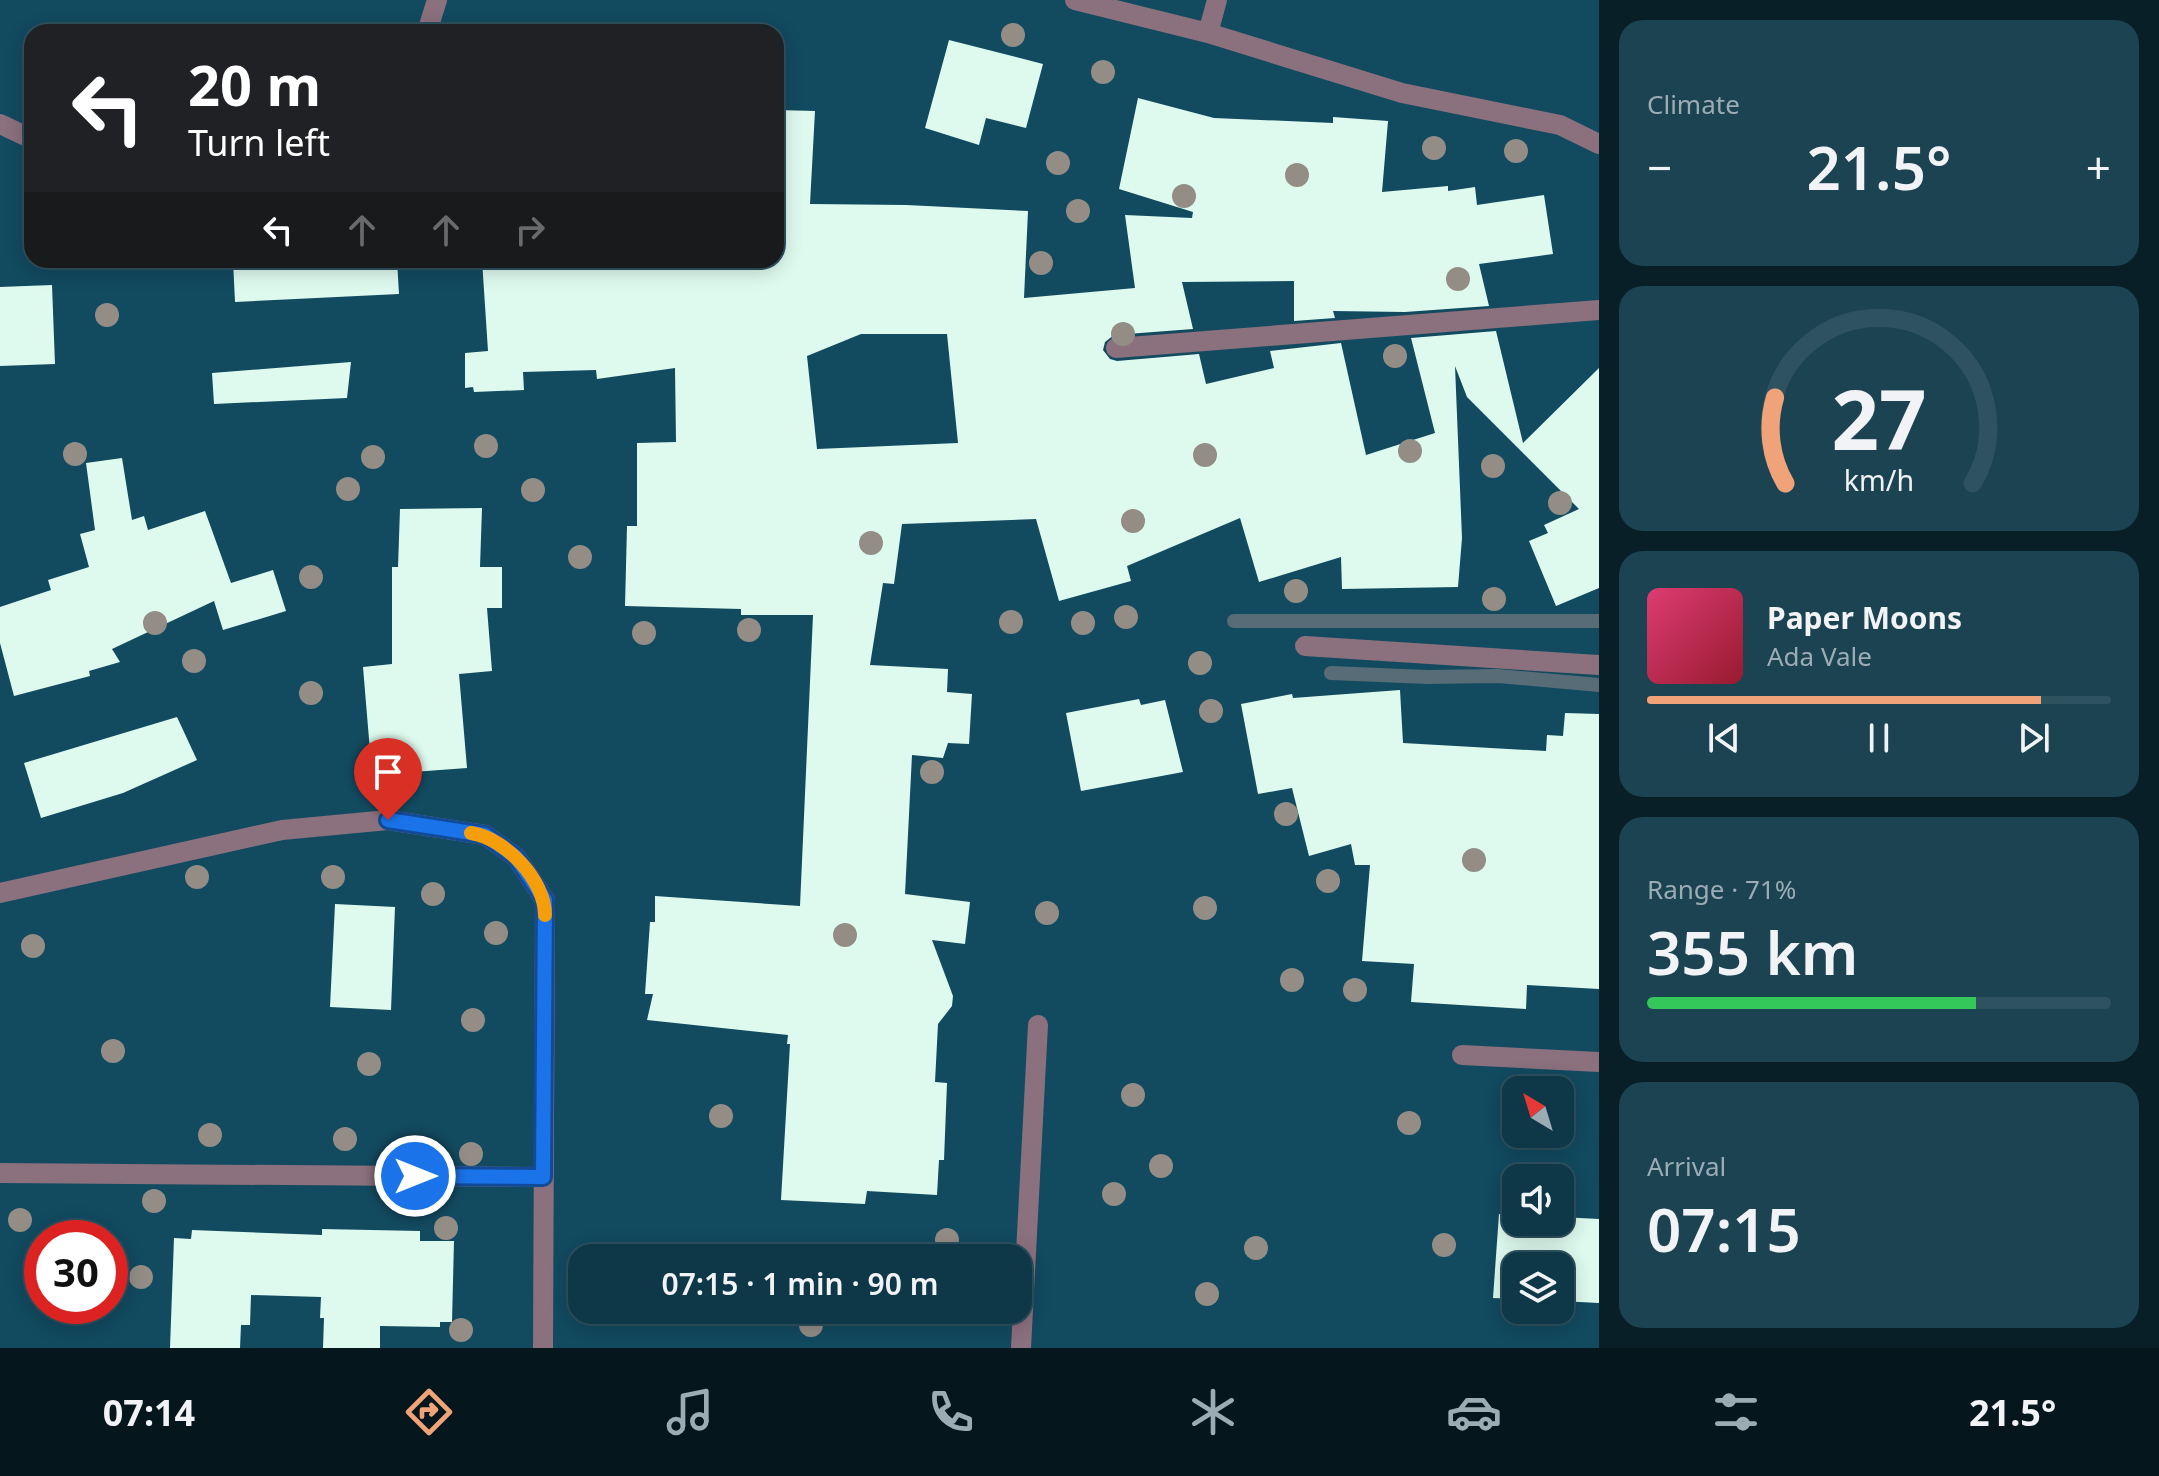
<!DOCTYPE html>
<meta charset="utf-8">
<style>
:root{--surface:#0e3848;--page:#1c4352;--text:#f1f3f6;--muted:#9bacb4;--line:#2e5260;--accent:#f0a278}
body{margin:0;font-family:"Noto Sans",sans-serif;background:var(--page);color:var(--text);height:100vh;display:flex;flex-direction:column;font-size:30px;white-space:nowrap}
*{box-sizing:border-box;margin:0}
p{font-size:26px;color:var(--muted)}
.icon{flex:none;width:44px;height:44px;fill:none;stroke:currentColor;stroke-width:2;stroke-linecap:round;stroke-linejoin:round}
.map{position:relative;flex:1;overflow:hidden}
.sheet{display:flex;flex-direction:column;gap:20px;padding:20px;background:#081f28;width:560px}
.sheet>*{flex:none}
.banner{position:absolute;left:24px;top:24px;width:760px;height:244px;border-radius:24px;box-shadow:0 4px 20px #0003,0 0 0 2px var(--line);background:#202124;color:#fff;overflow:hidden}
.needle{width:52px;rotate:322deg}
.tools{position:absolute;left:1502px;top:1076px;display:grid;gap:16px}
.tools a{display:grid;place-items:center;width:72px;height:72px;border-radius:16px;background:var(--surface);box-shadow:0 4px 20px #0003,0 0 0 2px var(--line);font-size:40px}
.speed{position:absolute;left:24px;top:1220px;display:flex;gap:16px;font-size:40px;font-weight:700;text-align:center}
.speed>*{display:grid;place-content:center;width:104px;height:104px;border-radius:50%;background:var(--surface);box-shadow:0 4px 20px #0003,0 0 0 2px var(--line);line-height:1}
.speed .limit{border:12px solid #d22;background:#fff;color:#111}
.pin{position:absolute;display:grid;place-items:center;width:68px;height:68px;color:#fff;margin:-82px -34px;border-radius:50% 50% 50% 0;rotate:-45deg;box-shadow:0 0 8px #0007}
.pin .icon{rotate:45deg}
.me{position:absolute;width:88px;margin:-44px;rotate:90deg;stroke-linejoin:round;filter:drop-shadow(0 0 6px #0008)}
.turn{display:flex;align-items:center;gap:28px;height:168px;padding:0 32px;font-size:36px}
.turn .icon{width:104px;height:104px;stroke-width:2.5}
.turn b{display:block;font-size:56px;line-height:68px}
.lanes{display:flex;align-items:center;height:76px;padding:0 32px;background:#0003;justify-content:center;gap:40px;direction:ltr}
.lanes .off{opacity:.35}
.big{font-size:60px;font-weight:600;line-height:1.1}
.sheet .tile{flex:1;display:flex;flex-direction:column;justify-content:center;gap:12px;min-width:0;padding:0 28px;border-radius:24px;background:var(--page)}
.sheet .dial{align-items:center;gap:0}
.dial svg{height:208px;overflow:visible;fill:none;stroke:var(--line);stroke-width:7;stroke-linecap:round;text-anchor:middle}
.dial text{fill:var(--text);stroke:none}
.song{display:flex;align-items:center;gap:24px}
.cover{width:96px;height:96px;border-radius:12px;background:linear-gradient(135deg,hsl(340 70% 55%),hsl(350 70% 35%))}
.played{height:8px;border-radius:4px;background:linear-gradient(90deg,var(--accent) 85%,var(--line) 85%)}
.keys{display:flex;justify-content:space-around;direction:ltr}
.heat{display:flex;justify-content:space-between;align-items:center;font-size:44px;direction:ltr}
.charge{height:12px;border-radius:6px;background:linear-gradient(90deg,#34c759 71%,var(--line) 0)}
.trip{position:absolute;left:568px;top:1244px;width:464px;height:80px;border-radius:24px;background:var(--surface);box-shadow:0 4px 20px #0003,0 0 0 2px var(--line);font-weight:600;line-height:80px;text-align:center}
.tab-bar{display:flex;height:128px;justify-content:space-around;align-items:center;background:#06161d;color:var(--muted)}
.tab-bar .icon{width:56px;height:56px}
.tab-bar .active{color:var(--accent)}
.tab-bar b{font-size:36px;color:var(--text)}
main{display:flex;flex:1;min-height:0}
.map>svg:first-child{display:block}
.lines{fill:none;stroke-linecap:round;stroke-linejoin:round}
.stream{stroke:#576c76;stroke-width:14}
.building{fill:#defaee;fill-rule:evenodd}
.minor{stroke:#8b707d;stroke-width:20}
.tree{fill:#938d86}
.route-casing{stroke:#114b97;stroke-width:20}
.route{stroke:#1a73e8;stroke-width:14}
.slow{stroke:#f59e0b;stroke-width:14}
</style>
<main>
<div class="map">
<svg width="1599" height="1348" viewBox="0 0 1599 1348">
<rect width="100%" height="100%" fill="#124a60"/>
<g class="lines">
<!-- stream -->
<path class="stream" d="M1234,621h365
M1331,673l96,4 71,-1 101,9"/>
</g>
<!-- building -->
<path class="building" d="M949,40l94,24 -17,64 -40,-10 -7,27 -54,-17z
M1138,98l76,20 119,5v-6l55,4 -6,71 66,-6v5l27,-4 2,18 67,-10 9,59 -74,10 10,42 -84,6 -72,-1 2,7 -41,3v-40l-112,1 11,47 -79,6 -9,7 -2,8 7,9 7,2 82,-7 7,30 68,-16 -4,-17 71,-8 25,112 69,-22 -24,-95 85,-7 27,112 76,-75v220l-43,18 -27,-65 19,-8 -4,-8 35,-16 -112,-112 -12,-31 7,172 -4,49 -116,2 -1,-32 -82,25 -19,-64 -113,48 4,15 -72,20 -23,-82 -134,5 -8,60 -11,-1 -13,82 78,4 -1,23 25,2 -3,50 -21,-1 -5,15 -31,-3 -7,139 65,8 -5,42 -33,-4 21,56 -1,10 -14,18 -3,58 12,1 -3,77h-5l-2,35 -70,-4 -2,13 -84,-4 9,-156h-3l1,-9 -141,-15 6,-26h-8l5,-72h5v-26l145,10 13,-291h-72v-6l-116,-3 2,-80h10v-83l39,-1 -1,-74 -78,11 -1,-9 -73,2 1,18 -50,2 -1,-5 -8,1v-35l23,-2 -6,-91h294v-150l39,1 -5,93 96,1 122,6 -4,87 111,-10 -10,-73 67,3 1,-6 -74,-23zM861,334h86l11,109 -141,6 -10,-93z
M233,260h164l2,34 -164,8z
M52,285l3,79 -55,2v-79z
M351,362l-4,36 -133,6 -2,-31z
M122,458l10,62 12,-4 4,14 57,-19 26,72 42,-13 13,41 -63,19 -9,-29 -102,48 8,13 -31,9 1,5 -76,20 -14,-53v-36l51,-17 -3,-10 41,-13 -9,-33 15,-4 -9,-67z
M482,508l-2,59h22v41h-15l5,63 -33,3 8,94 -95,7 -9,-108 29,-3v-97h6l2,-58z
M1400,690l3,53 143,8 1,-16 16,1 2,-23 34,1v275l-72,-4 -1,24 -115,-7 3,-38 -52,-3 8,-96h-15l-4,-21 -42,12 -17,-68 -34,6 -17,-90 51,-10 1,4z
M1139,699l2,6 24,-5 18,72 -102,19 -15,-78z
M177,717l20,43 -74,33 -82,25 -17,-55z
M335,904l60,3 -4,103 -61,-3z
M1499,1214l17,1v7h44v-5l39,2v84l-39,-2v-35h-44v33l-23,-1z
M322,1229l98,2v10h34l-2,81h-12v5l-60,-1v22h-57l1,-30h-4l1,-21 -70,-2 -1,30h-9l-1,23h-70l4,-110 17,1 1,-9 130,5z"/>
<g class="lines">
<!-- minor -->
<path class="minor" d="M1075,0l133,33 194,60 158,32 39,19
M427,32l10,-32
M1208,33l9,-33
M0,124l32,15
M1116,348l483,-38
M1305,646l294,19
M0,893l282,-63 106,-10 97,15 31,22 29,43 -2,448
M1462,1055l137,7
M0,1173l543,4
M1021,1348l17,-323"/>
</g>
<!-- trees -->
<g class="tree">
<circle cx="1013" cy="35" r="12"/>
<circle cx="1103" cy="72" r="12"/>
<circle cx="1434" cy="148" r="12"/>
<circle cx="1516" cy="151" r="12"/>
<circle cx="1058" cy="163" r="12"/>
<circle cx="1297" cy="175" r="12"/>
<circle cx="1184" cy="196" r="12"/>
<circle cx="1078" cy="211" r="12"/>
<circle cx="1041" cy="263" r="12"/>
<circle cx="1458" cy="279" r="12"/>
<circle cx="107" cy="315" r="12"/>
<circle cx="1123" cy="334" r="12"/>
<circle cx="1395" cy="356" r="12"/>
<circle cx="486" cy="446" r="12"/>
<circle cx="1410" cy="451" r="12"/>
<circle cx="75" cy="454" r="12"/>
<circle cx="1205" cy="455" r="12"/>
<circle cx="373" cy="457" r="12"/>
<circle cx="1493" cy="466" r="12"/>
<circle cx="348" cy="489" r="12"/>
<circle cx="533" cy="490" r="12"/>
<circle cx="1560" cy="503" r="12"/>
<circle cx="1133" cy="521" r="12"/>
<circle cx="871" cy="543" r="12"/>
<circle cx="580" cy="557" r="12"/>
<circle cx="311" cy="577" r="12"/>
<circle cx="1296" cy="591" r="12"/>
<circle cx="1494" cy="599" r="12"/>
<circle cx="1126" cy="617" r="12"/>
<circle cx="1011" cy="622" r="12"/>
<circle cx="155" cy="623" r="12"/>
<circle cx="1083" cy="623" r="12"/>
<circle cx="749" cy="630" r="12"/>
<circle cx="644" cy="633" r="12"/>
<circle cx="194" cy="661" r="12"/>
<circle cx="1200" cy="663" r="12"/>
<circle cx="311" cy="693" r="12"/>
<circle cx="1211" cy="711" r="12"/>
<circle cx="932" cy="772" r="12"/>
<circle cx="1286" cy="814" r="12"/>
<circle cx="1474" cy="860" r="12"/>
<circle cx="197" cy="877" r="12"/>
<circle cx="333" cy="877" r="12"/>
<circle cx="1328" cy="881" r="12"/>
<circle cx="433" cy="894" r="12"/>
<circle cx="1205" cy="908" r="12"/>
<circle cx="1047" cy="913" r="12"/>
<circle cx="496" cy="933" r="12"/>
<circle cx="845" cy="935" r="12"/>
<circle cx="33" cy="946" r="12"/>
<circle cx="1292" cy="980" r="12"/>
<circle cx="1355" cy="990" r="12"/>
<circle cx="473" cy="1020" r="12"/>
<circle cx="113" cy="1051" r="12"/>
<circle cx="369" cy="1064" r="12"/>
<circle cx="1133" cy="1095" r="12"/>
<circle cx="721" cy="1116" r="12"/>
<circle cx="1409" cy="1123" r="12"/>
<circle cx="210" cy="1135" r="12"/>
<circle cx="345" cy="1139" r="12"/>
<circle cx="471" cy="1154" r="12"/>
<circle cx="1161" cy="1166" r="12"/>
<circle cx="1114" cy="1194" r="12"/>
<circle cx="154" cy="1201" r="12"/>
<circle cx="20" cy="1220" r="12"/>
<circle cx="446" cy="1228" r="12"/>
<circle cx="947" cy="1240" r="12"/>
<circle cx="1444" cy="1245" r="12"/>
<circle cx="1256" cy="1248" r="12"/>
<circle cx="141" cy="1277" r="12"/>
<circle cx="1207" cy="1294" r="12"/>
<circle cx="811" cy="1325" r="12"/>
<circle cx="461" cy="1330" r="12"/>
</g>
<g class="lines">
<defs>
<path id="route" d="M388,820l97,15 31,22 29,43 -2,277 -128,-1"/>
</defs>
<!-- route casing -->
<use href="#route" class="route-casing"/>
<!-- route -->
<use href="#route" class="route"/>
<!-- slow -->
<path class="slow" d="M471,833c34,5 74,47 74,82"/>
</g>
</svg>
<div class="tools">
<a><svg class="needle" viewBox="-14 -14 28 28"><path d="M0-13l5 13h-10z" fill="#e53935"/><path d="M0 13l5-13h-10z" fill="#9bacb4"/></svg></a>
<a><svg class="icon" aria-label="sound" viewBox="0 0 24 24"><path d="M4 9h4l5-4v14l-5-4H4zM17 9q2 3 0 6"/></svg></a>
<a><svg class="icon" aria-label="layers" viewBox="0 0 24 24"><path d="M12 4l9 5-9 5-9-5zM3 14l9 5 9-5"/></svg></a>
</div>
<div class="speed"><div class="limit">30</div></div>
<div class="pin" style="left:388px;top:820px;background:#d93025"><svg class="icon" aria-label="arrive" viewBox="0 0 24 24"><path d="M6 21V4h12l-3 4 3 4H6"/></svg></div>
<svg class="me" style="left:415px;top:1176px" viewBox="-20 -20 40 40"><circle r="17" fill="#1a73e8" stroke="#fff" stroke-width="3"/><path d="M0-11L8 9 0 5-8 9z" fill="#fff"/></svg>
<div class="trip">07:15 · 1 min · 90 m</div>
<div class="banner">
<div class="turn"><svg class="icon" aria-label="left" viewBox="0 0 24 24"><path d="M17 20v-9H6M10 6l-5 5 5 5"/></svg><div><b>20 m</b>Turn left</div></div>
<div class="lanes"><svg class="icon" aria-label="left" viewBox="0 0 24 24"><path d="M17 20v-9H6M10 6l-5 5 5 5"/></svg><svg class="icon off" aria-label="ahead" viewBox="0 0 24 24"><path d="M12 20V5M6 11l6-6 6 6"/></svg><svg class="icon off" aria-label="ahead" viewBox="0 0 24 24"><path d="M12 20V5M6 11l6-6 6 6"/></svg><svg class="icon off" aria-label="right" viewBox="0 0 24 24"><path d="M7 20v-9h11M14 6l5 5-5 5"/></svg></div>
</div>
</div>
<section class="sheet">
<div class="tile"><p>Climate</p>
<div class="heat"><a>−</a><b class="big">21.5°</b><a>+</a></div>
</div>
<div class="tile dial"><svg viewBox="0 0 100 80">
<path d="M14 69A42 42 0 1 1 86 69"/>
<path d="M14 69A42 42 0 0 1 10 36" stroke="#f0a278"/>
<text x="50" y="56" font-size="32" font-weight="700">27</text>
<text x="50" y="72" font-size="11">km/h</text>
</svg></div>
<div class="tile">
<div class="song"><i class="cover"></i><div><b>Paper Moons</b><p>Ada Vale</p></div></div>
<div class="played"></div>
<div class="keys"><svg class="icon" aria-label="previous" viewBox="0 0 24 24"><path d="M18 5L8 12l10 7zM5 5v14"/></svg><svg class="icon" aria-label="pause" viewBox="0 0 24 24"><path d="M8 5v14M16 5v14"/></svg><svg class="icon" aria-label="next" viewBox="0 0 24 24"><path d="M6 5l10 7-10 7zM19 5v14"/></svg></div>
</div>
<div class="tile"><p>Range · 71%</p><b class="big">355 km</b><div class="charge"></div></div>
<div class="tile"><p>Arrival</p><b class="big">07:15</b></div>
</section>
</main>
<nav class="tab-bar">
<b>07:14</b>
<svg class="icon active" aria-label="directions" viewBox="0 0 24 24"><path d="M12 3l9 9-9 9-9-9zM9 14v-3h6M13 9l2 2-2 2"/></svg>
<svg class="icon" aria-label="music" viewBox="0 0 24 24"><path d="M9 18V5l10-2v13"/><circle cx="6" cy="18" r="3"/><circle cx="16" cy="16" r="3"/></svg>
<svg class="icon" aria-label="phone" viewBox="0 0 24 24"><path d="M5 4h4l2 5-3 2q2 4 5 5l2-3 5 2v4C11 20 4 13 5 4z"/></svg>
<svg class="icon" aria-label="climate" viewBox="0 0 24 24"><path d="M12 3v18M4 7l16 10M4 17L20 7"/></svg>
<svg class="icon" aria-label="car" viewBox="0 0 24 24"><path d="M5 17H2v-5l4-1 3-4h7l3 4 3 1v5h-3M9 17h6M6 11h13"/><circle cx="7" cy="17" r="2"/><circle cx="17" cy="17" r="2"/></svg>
<svg class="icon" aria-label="filters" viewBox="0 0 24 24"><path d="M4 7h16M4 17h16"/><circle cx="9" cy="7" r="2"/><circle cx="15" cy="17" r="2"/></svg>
<b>21.5°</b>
</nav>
